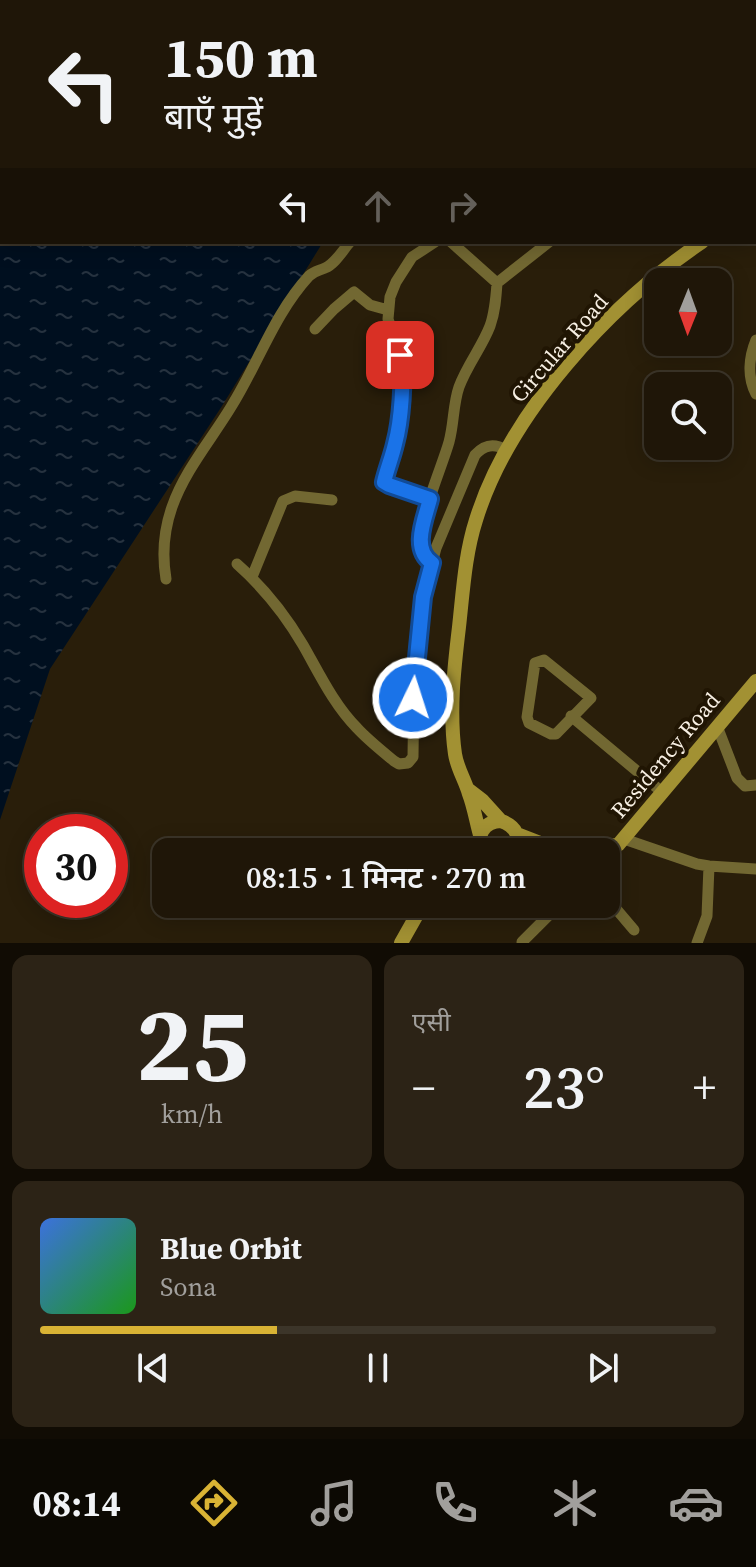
<!DOCTYPE html>
<html lang="hi">
<meta charset="utf-8">
<style>
:root{--surface:#1f1608;--page:#2c2316;--text:#f1f3f6;--muted:#a19f9c;--line:#3c3529;--accent:#d9b334}
body{margin:0;font-family:"Source Serif 4","Noto Sans Devanagari",serif;background:var(--page);color:var(--text);height:100vh;display:flex;flex-direction:column;font-size:30px;white-space:nowrap}
*{box-sizing:border-box;margin:0}
p{font-size:26px;color:var(--muted)}
.icon{flex:none;width:44px;height:44px;fill:none;stroke:currentColor;stroke-width:2;stroke-linecap:round;stroke-linejoin:round}
.map{position:relative;height:943px;overflow:hidden}
.details{display:flex;flex-direction:column;gap:12px;padding:12px;background:#110c04;flex:1}
.details>*{flex:none}
.banner{position:absolute;left:0px;top:0px;width:756px;height:244px;box-shadow:0 4px 20px #0003,0 0 0 2px var(--line);background:#1f1608;color:var(--text);overflow:hidden}
.needle{width:52px;rotate:181deg}
.fabs{position:absolute;left:644px;top:268px;display:grid;gap:16px}
.fabs a{display:grid;place-items:center;width:88px;height:88px;border-radius:16px;background:var(--surface);box-shadow:0 4px 20px #0003,0 0 0 2px var(--line);font-size:40px}
.speed{position:absolute;left:24px;top:814px;display:flex;gap:16px;font-size:40px;font-weight:700;text-align:center}
.speed>*{display:grid;place-content:center;width:104px;height:104px;border-radius:50%;background:var(--surface);box-shadow:0 4px 20px #0003,0 0 0 2px var(--line);line-height:1}
.speed .limit{border:12px solid #d22;background:#fff;color:#111}
.pin{position:absolute;display:grid;place-items:center;width:68px;height:68px;color:#fff;margin:-34px;border-radius:16px;box-shadow:0 4px 12px #0006}
.me{position:absolute;width:88px;margin:-44px;rotate:4deg;stroke-linejoin:round;filter:drop-shadow(0 0 6px #0008)}
.turn{display:flex;align-items:center;gap:28px;height:168px;padding:0 32px;font-size:36px}
.turn .icon{width:104px;height:104px;stroke-width:2.5}
.turn b{display:block;font-size:56px;line-height:68px}
.lanes{display:flex;align-items:center;height:76px;padding:0 32px;background:#0003;justify-content:center;gap:40px;direction:ltr}
.lanes .off{opacity:.35}
.big{font-size:60px;font-weight:600;line-height:1.1}
.details .card{flex:1;display:flex;flex-direction:column;justify-content:center;gap:12px;min-width:0;padding:0 28px;border-radius:16px;background:var(--page)}
.details .dial{align-items:center;gap:0}
.dial b{font-size:104px;line-height:1}
.song{display:flex;align-items:center;gap:24px}
.cover{width:96px;height:96px;border-radius:12px;background:linear-gradient(135deg,hsl(220 70% 55%),hsl(120 70% 35%))}
.played{height:8px;border-radius:4px;background:linear-gradient(90deg,var(--accent) 35%,var(--line) 35%)}
.keys{display:flex;justify-content:space-around;direction:ltr}
.heat{display:flex;justify-content:space-between;align-items:center;font-size:44px;direction:ltr}
.details .tiles{flex:1;display:grid;gap:12px;grid-template-columns:1fr 1fr}
.card:last-child{grid-column:span 2}
.trip{position:absolute;left:152px;top:838px;width:468px;height:80px;border-radius:16px;background:var(--surface);box-shadow:0 4px 20px #0003,0 0 0 2px var(--line);font-weight:600;line-height:80px;text-align:center}
.tabs{display:flex;height:128px;justify-content:space-around;align-items:center;background:#0c0903;color:var(--muted)}
.tabs .icon{width:56px;height:56px}
.tabs .on{color:var(--accent)}
.tabs b{font-size:36px;color:var(--text)}
.map>svg:first-child{display:block}
.water{fill:url(#water-ripples)}
.lines{fill:none;stroke-linecap:round;stroke-linejoin:round}
.minor{stroke:#726832;stroke-width:11}
.secondary{stroke:#a29133;stroke-width:14}
.route-casing{stroke:#114b97;stroke-width:20}
.route{stroke:#1a73e8;stroke-width:14}
.labels{text-anchor:middle;stroke-width:8;stroke-linejoin:round;paint-order:stroke}
.street-label{font-size:22px;fill:#f7efe3;stroke:#201503}
</style>
<div class="map">
<svg width="756" height="943" viewBox="0 0 756 943">
<defs>
<pattern id="water-ripples" width="26" height="14" patternUnits="userSpaceOnUse" patternTransform="scale(2)"><rect width="26" height="14" fill="#000f1f"/><path d="M2 4q2-2 4 0t4 0M15 11q2-2 4 0t4 0" fill="none" stroke="#26323f"/></pattern>
</defs>
<rect width="100%" height="100%" fill="#291e0a"/>
<!-- water -->
<path class="water" d="M115,0h502l-3,2h-501z
M2,105v137h321l-101,164 -172,263 -50,151v-713z"/>
<g class="lines">
<!-- minor -->
<path class="minor" d="M724,0l1,2
M42,2l2,-2
M712,2l3,-2
M0,41l2,-2
M754,53l2,2
M754,135h2
M451,242l46,41
M315,329l19,-20 20,-17 16,13 18,5
M756,340c-7,17 -9,37 0,54
M430,499l-41,-14 -5,-3 12,-40 4,-25 2,-57 -14,-41 2,-22 6,-15 16,-25 23,-15
M432,563c-5,-4 -10,-7 -11,-14 -5,-24 21,-82 28,-107 5,-18 4,-38 10,-55 8,-22 23,-40 31,-61 5,-14 6,-28 7,-43l52,-41
M237,564c26,23 48,50 66,81 16,28 31,60 54,83 11,12 25,23 37,33l5,3 9,-1 5,-6 1,-77 9,-83 13,-49 39,-93c9,-10 19,-12 31,-5
M252,577l31,-76 12,-5 37,4
M166,579c-4,-24 -2,-49 6,-72 13,-37 39,-67 59,-100 27,-43 43,-93 78,-131 5,-5 9,-5 16,-8 10,-4 18,-18 25,-26
M544,660l47,38 -35,36h-5l-22,-11 -2,-6 8,-54z
M571,716l91,76
M717,726l20,52 8,8 11,-1
M624,839l73,25 12,2 47,3
M606,857l12,-12
M606,897l28,33
M522,942l38,-38
M697,943l10,-27 2,-50"/>
<!-- secondary -->
<path class="secondary" d="M754,210l2,-1
M469,790l13,10 19,21
M517,834l36,14
M480,835c-4,-14 -6,-28 -11,-41 -4,-14 -12,-26 -14,-40 -6,-42 -1,-85 4,-127 4,-36 6,-73 17,-107 33,-107 134,-216 226,-278
M483,852c-8,-16 0,-30 18,-31 15,5 21,17 14,31
M532,852l48,-6 38,-1 138,-164
M401,943l22,-39"/>
</g>
<g class="lines">
<defs>
<path id="route" d="M400,355c5,22 1,67 -5,89 -3,13 -8,25 -11,38l5,3 41,14c-5,20 -19,50 2,64l-9,34 -10,101"/>
</defs>
<!-- route casing -->
<use href="#route" class="route-casing"/>
<!-- route -->
<use href="#route" class="route"/>
</g>
<g class="labels">
<!-- street labels -->
<g class="street-label">
<text transform="translate(559 348) rotate(-49)" y="8">Circular Road</text>
<text transform="translate(665 755) rotate(-50)" y="8">Residency Road</text>
</g>
</g>
</svg>
<div class="fabs">
<a><svg class="needle" viewBox="-14 -14 28 28"><path d="M0-13l5 13h-10z" fill="#e53935"/><path d="M0 13l5-13h-10z" fill="#a19f9c"/></svg></a>
<a><svg class="icon" aria-label="search" viewBox="0 0 24 24"><circle cx="10" cy="10" r="6"/><path d="M15 15l6 6"/></svg></a>
</div>
<div class="speed"><div class="limit">30</div></div>
<div class="pin" style="left:400px;top:355px;background:#d93025"><svg class="icon" aria-label="arrive" viewBox="0 0 24 24"><path d="M6 21V4h12l-3 4 3 4H6"/></svg></div>
<svg class="me" style="left:413px;top:698px" viewBox="-20 -20 40 40"><circle r="17" fill="#1a73e8" stroke="#fff" stroke-width="3"/><path d="M0-11L8 9 0 5-8 9z" fill="#fff"/></svg>
<div class="trip">08:15 · 1 मिनट · 270 m</div>
<div class="banner">
<div class="turn"><svg class="icon" aria-label="left" viewBox="0 0 24 24"><path d="M17 20v-9H6M10 6l-5 5 5 5"/></svg><div><b>150 m</b>बाएँ मुड़ें</div></div>
<div class="lanes"><svg class="icon" aria-label="left" viewBox="0 0 24 24"><path d="M17 20v-9H6M10 6l-5 5 5 5"/></svg><svg class="icon off" aria-label="ahead" viewBox="0 0 24 24"><path d="M12 20V5M6 11l6-6 6 6"/></svg><svg class="icon off" aria-label="right" viewBox="0 0 24 24"><path d="M7 20v-9h11M14 6l5 5-5 5"/></svg></div>
</div>
</div>
<section class="details">
<div class="tiles">
<div class="card dial"><b>25</b><p>km/h</p></div>
<div class="card"><p>एसी</p>
<div class="heat"><a>−</a><b class="big">23°</b><a>+</a></div>
</div>
<div class="card">
<div class="song"><i class="cover"></i><div><b>Blue Orbit</b><p>Sona</p></div></div>
<div class="played"></div>
<div class="keys"><svg class="icon" aria-label="previous" viewBox="0 0 24 24"><path d="M18 5L8 12l10 7zM5 5v14"/></svg><svg class="icon" aria-label="pause" viewBox="0 0 24 24"><path d="M8 5v14M16 5v14"/></svg><svg class="icon" aria-label="next" viewBox="0 0 24 24"><path d="M6 5l10 7-10 7zM19 5v14"/></svg></div>
</div>
</div>
</section>
<nav class="tabs">
<b>08:14</b>
<svg class="icon on" aria-label="directions" viewBox="0 0 24 24"><path d="M12 3l9 9-9 9-9-9zM9 14v-3h6M13 9l2 2-2 2"/></svg>
<svg class="icon" aria-label="music" viewBox="0 0 24 24"><path d="M9 18V5l10-2v13"/><circle cx="6" cy="18" r="3"/><circle cx="16" cy="16" r="3"/></svg>
<svg class="icon" aria-label="phone" viewBox="0 0 24 24"><path d="M5 4h4l2 5-3 2q2 4 5 5l2-3 5 2v4C11 20 4 13 5 4z"/></svg>
<svg class="icon" aria-label="climate" viewBox="0 0 24 24"><path d="M12 3v18M4 7l16 10M4 17L20 7"/></svg>
<svg class="icon" aria-label="car" viewBox="0 0 24 24"><path d="M5 17H2v-5l4-1 3-4h7l3 4 3 1v5h-3M9 17h6M6 11h13"/><circle cx="7" cy="17" r="2"/><circle cx="17" cy="17" r="2"/></svg>
</nav>
